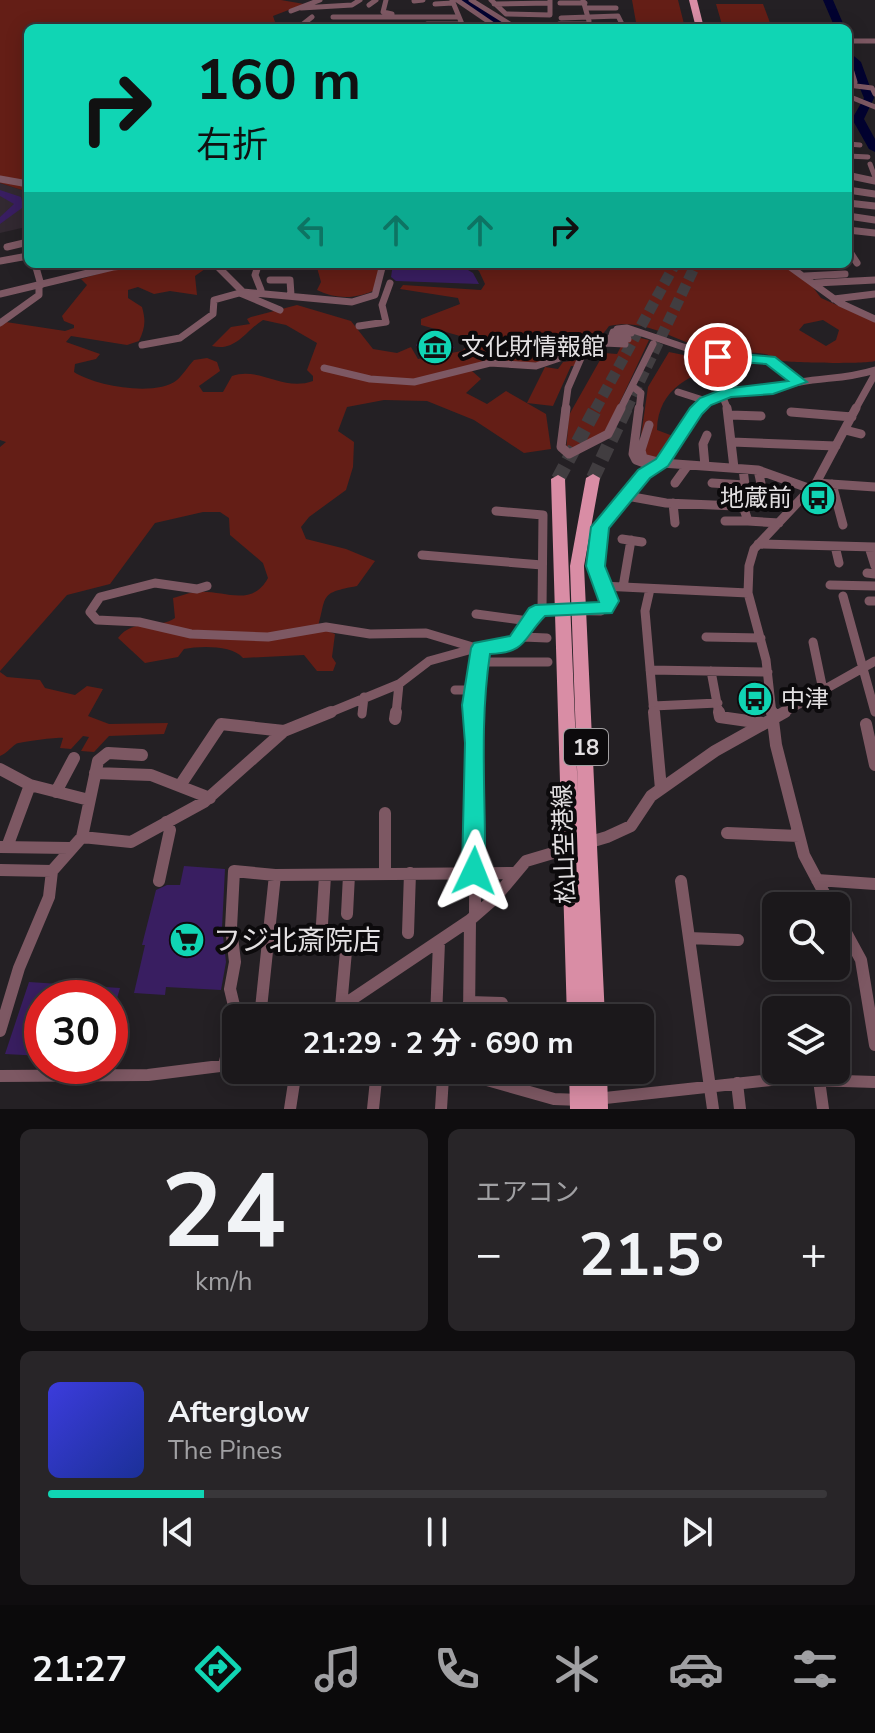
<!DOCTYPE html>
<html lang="ja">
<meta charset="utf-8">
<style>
:root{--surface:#1b181b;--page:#282528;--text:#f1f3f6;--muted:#a0a0a3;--line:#39373a;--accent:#10d5b4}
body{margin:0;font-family:"Nunito Sans","Noto Sans JP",sans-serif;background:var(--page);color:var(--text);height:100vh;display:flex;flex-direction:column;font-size:30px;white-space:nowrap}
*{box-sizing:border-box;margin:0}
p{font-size:26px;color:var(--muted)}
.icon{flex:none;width:44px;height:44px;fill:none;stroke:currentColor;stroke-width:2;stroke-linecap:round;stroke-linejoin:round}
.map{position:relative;height:1109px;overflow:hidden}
.drawer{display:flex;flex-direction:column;gap:20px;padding:20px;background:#0f0d0f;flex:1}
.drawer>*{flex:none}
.banner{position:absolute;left:24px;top:24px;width:828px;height:244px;border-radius:12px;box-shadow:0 4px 20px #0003,0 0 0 2px var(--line);background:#10d5b4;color:#111;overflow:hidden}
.fabs{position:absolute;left:762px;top:892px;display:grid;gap:16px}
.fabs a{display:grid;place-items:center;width:88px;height:88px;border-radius:12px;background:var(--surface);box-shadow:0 4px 20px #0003,0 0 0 2px var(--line);font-size:40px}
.speed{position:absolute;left:24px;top:980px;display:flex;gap:16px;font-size:40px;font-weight:700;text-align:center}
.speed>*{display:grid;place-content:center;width:104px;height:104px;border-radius:50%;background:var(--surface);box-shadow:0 4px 20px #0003,0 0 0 2px var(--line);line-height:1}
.speed .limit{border:12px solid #d22;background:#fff;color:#111}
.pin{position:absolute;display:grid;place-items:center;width:68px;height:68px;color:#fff;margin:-34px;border:4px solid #fff;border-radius:50%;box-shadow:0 2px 8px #0007}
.me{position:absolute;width:88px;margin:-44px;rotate:2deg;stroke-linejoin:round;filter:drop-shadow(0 0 6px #0008)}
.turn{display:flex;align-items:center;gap:28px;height:168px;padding:0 40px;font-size:36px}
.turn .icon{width:104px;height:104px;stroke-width:2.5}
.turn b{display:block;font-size:56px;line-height:68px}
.lanes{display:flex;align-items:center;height:76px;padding:0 40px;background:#0003;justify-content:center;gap:40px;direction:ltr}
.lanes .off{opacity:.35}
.big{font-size:60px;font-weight:700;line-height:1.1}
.drawer .card{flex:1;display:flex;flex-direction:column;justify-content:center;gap:12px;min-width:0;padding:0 28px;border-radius:12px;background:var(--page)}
.drawer .dial{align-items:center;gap:0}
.dial b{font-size:104px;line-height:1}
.song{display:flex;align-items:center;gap:24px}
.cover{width:96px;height:96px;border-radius:12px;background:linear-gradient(135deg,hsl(240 70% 55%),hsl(230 70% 35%))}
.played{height:8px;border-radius:4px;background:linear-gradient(90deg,var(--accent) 20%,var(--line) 20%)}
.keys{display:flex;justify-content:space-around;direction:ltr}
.heat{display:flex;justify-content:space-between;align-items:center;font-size:44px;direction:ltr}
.drawer .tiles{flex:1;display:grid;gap:20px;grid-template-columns:1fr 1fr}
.card:last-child{grid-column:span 2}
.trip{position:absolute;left:222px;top:1004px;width:432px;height:80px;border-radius:12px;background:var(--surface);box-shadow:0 4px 20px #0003,0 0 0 2px var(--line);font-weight:700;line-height:80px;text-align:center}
.menu{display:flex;height:128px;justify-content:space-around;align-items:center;background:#0b0a0b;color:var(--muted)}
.menu .icon{width:56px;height:56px}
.menu .active{color:var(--accent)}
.menu b{font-size:36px;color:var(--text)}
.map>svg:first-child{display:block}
.built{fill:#322931}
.green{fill:#641e16;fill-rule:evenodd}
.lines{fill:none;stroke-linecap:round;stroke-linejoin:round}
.river{fill:#020230;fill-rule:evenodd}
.building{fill:#391e61}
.primary-tunnel-far1{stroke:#413d40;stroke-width:11;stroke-dasharray:11 5;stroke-linecap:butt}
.primary-tunnel{stroke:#413d40;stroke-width:14;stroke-dasharray:14 7;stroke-linecap:butt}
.minor-far3{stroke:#7d5863;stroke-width:5}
.minor-far2{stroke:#7d5863;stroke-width:7}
.minor-far1{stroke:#7d5863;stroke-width:9}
.minor{stroke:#7d5863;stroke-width:12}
.primary{fill:#d98da5;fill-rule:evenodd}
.route{fill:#10d5b4;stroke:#0a8a75;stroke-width:2}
.labels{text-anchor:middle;stroke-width:8;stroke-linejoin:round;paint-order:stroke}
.shield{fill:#0c0a0c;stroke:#a2a0a2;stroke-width:2}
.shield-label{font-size:22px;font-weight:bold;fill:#e3e0e2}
.poi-label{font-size:24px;fill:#e3e0e2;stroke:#0c0a0c;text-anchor:start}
.street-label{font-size:24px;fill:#e3e0e2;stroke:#0c0a0c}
.near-poi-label{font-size:28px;fill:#e3e0e2;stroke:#0c0a0c;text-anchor:start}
</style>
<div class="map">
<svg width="875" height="1109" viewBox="0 0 875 1109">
<rect width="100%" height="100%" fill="#242024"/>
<!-- built -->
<path class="built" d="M0,183l28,9 -2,35 -26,6z"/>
<!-- green -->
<path class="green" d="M0,0h281l23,4 -31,12 2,6 -8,2 35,4h-274v164l-28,-9z
M632,0h46l7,28h-48z
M716,4h47l9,24h-49z
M194,264l11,5 -10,7 2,19 -27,-4 -16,3 -16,-7 -10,3v8l14,9c4,14 3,21 -3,34l-12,4 -56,-9 -5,6 34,12 -4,5 -21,5 -1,8c21,14 82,25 103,8 6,-5 11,-14 17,-20l13,-2 10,4 3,9 -21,15 4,6h20l9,-16c27,-10 51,16 81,5v-5l-6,-6 10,-27 -31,-18 -23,-5c-18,11 -27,32 -51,26l19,-19 19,-3 -3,-5 4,-2 46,-12 54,16 22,28 24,4 14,-6 7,12 44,-8 4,-4 -6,-11 -39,-11v-6l39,-15 -2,-6 -58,-9 3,-4 78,5 4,-6 -6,-13 -10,-7h218l18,5 5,-5h71l28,18 12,16 54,24v39c-8,3 -80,2 -92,0 -6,-1 -12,-6 -18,-7 -20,-4 -40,2 -61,-5 -32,-11 -61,-31 -95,-23 -13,21 -51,35 -77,37 -25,2 -37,-7 -60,8l9,8 -15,14 21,11 19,-13 40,23 5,35 -27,4 -50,-33 -47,-19 -43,-1 -37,7 -9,24 16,11 -1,25 -7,23 -37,27 -8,10 5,12 40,10 29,12 -18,25c-38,7 -30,9 -39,41l17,7 -3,23 4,6 -3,8h-16l-13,-16 -61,3c-11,-13 -43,-12 -59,-9l-6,8 -33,6 -27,-25c16,-21 40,-8 57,-20l-2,-20c8,-2 17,-6 25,-6 26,-2 54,16 70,-14l-5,-15 -33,-28 -1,-17 -9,-6h-17l-48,11 -45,61 -43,11 -67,76v-224l6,-5 -6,-2v-114l6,-4 59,9 9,-3v-3l-10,-4 -2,-5 25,-31 -6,-6 33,-10zM823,320l16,10 -3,10 -10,6 -27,-16 5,-6z
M316,264h70l-9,25c-19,10 -41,11 -60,1l4,-8z
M627,335l22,5 -44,94 -39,18 3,-37 35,-62 13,1z
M669,352l59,12c-35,9 -70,23 -71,66l16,6 -16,23 -12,-3 -6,-6 9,-63z
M578,360l-3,6h-4l-18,40 -26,-3 18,-36 13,2 5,-7z
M0,672l7,5 33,3 5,8 30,7 12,-9 16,3 -15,27 21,8 59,-1 -4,11 -55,2 -15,16 -13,-1 8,-14 -6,-1 -12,13 -11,-1 3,-10c-5,-1 -44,4 -47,6 -6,4 -9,9 -16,12z"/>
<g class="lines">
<!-- river -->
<path class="river" d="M459,0h11l42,28h-12z
M823,0h10l12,28h-10z
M848,51l13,11 13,36 -10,21 11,20v13l-6,-3 -17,-30 12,-21 -16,-38z"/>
</g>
<!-- building -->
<path class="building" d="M0,190l21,7 3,13 -2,-2 -22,16v-7l14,-13 -14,-8z
M393,264h65l15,9 6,11 -83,-3 -5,-4z
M425,337l12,4 11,-2 6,9 -32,7 -6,-10z
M184,866l41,3 -3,59 4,34 -5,28 -55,-3 -1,8 -31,-2 11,-48h-3l14,-55 11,-5h13z
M29,982l91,6 -8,28 -2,-18h-68v58l-37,-2z"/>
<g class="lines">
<!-- primary-tunnel-far1 -->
<path class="primary-tunnel-far1" d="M595,410l80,-146
M626,410l70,-146"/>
<!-- primary-tunnel -->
<path class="primary-tunnel" d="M593,478l33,-70
M558,479l38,-71"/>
<!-- minor-far3 -->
<path class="minor-far3" d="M386,0l-3,12 9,2
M452,0l10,24 8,4
M457,0l41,28
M471,0l45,28
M491,0l15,14 44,1v-15
M583,0l6,21
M414,1l9,-1
M560,3h25
M435,4l18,-1
M494,4l56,-1
M369,5l7,-5
M301,8l51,-3 8,-5
M587,8h29
M291,11l29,-11
M333,17h126
M561,18l57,-2 6,12
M427,24h35
M559,24h30
M298,28l14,-11
M848,41h27
M848,59l7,23 -7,3
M848,85l24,3 3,6
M848,96l27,11
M848,144l12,1
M848,156l20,1
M870,164l5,13
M848,176l13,2"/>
<!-- minor-far2 -->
<path class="minor-far2" d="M851,176l24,5
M0,179l28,5
M848,190l27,4
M848,203l27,3
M848,216l27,4
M848,230l27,3
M7,247l21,-5
M848,249l9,14
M0,261l28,-5
M35,264l6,21
M215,264l28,28 109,10 23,-7 8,-31
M786,264l54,39 35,16
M258,266l-3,9 6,15
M805,276l40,-2
M270,280h20l1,15
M816,283l59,-3
M240,293l40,17
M0,294l113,-27 30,-3
M834,299l41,-5
M0,323l39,-28v-10
M359,326l27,-4 -4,-17 8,-22
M142,345l38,-7 33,-24 1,-14 29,-8
M687,357l25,4
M738,365l-26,9 26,17
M324,368l46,11 44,3 76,-19 46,3 68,-23 21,1 -15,-6 18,1 -16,-4 1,-3 18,1 -14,-4 10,-1 83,28 60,4 29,22
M632,386l9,7 -2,17
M678,392l28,9
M722,395l6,15
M565,410l3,-22 16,-37
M620,410l33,-66
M698,410c21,-24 49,-15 77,-21 8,-1 16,-6 25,-7 28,-5 46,-3 75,-12
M855,410l20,-36"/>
<!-- minor-far1 -->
<path class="minor-far1" d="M566,408l-5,39 8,7 39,-20 13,-26
M639,408l-6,46 3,6 11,4
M727,408l7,60
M791,412l61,5
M730,415l31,1
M649,425l-8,25 2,8 19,5 96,7 53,19
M845,430l16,4
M732,442l104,4
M705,466l-2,-22 4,-9
M758,470l4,18
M675,483l13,-18
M712,483l33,2 -2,-16
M816,483l59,4
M832,484l11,41
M627,496l39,7 70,3 8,3 4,12 31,2
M673,503l2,20
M496,511l47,4 -1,95
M725,521h23
M622,539l20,3
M758,544l117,3
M835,546l4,17
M869,547l6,19
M422,555l120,10
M867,573l8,1
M830,585l45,1
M207,586l-10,3 -42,-6 -55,14 -10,15 7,8 42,2 52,12 77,3 58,-10 44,7 56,-1 50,15
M602,586l-7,-20 5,-39 44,-53 18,-11 16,-29 22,-26
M623,587l8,-47
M650,589l-5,22 9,103
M843,596l32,116
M869,601h6
M476,614l53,7
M523,637l24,1
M706,637l55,1
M813,642l10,48
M480,662h68
M650,670l118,2
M711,671l8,43
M455,690h18
M653,706l65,-3
M326,714l73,-30 30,-23 47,-13 34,-3 13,-8 6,-16 13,-11 59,1 9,-10 -8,-15 146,7
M362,714l2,-17
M396,714l3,-30
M473,714l8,-66
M772,714l-6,-54 -18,-67 1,-27 5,-17 62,-66 40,-75
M781,714l94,-53"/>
<!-- minor -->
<path class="minor" d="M473,712l3,31 -1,172
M654,712l7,77
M719,712l1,5 42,6
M772,712l4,33 28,110 27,51
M395,719l1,-7
M866,724l9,41
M0,769l30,16 59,15
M95,773l56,2 59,23
M181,784l40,-60 63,7
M56,792l18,-34
M385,813v61
M727,833l72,3
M82,837l16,-76 10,-8 34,2
M0,847l69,1
M7,847l23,-62
M0,870l52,1
M817,880l58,4
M159,881l11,-51 -4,-8
M681,881l32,228
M347,914l2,-39
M836,914l25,46 14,85
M322,924l3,-48
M408,933l2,-60
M689,938l49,2
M469,1002l33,1
M341,1007l5,-56
M260,1018l15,-143
M324,1018l146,-98 24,-21 32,-38 81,-24 24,-11 20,-30 64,-45 70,-39
M436,1018l3,-76
M469,1018l1,-98
M0,1031l19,-63 30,-71 3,-26 30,-34 49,5 73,-40 80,-71 47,-19
M224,1066l12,-52 -6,-25 5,-27 -4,-34 3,-57 41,4 238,-2
M382,1070l105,10 67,19 27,1
M0,1076l148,-1 88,-11
M819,1080l4,29
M737,1083l3,26
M596,1099l184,-20 95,3
M290,1109l6,-39
M373,1109l4,-39
M441,1109l2,-32"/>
<!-- primary -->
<path class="primary" d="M689,0h8l7,28h-8z
M593,474l7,4 -16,88 21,452h-38l-16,-539 7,-4 7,4 13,317 -8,-230 16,-88z
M569,1070h38l1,39h-38z"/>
</g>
<!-- route -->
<path class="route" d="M718,352l57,5 32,25 -34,12 -42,3 -20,8 -9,9 -34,52 -18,12 -41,50 -4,38 14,35 -7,12 -67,3c-22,22 -18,37 -55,38 -11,71 -4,145 -5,217l-3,7 -8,3 -9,-3 -3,-7 3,-128 -3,-38 9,-57 3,-5 36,-7 19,-28 6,-3 64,-3 -13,-36 5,-39 47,-57 18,-11 34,-51 10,-10 23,-9 65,-8 -22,-17 -53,-4 -2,-3z"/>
<!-- icons -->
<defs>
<symbol id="museum-disc" viewBox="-11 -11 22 22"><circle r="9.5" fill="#10d5b4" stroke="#0c0a0c"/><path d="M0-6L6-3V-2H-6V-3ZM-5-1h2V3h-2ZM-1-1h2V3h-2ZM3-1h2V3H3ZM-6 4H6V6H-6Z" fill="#111"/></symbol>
<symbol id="bus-disc" viewBox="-11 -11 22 22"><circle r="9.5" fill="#10d5b4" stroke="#0c0a0c"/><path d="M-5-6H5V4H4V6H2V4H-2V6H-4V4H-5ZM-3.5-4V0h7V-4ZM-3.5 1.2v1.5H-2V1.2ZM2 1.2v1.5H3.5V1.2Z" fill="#111"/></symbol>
<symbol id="supermarket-disc" viewBox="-11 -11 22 22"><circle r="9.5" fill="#10d5b4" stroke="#0c0a0c"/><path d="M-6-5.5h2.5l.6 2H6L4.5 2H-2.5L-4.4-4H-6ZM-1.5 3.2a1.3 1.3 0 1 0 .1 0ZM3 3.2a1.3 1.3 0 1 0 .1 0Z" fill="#111"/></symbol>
</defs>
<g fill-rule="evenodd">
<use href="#museum-disc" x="415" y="327" width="40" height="40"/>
<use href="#bus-disc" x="798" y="478" width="40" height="40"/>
<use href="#bus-disc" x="735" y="679" width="40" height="40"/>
<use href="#supermarket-disc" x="167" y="920" width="40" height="40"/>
</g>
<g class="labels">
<!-- shield labels -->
<rect class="shield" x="564" y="729" width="44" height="36" rx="6"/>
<g class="shield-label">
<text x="586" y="755">18</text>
</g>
<!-- poi labels -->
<g class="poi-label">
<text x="461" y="355">文化財情報館</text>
<text x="792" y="506" text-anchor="end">地蔵前</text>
<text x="781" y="707">中津</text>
</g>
<!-- street labels -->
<g class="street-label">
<text transform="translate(564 844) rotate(-92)" y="8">松山空港線</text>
</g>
<!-- near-poi labels -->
<g class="near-poi-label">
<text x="213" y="950">フジ北斎院店</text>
</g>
</g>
</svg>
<div class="fabs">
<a><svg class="icon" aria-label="search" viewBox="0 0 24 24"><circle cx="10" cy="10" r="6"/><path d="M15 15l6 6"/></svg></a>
<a><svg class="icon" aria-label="layers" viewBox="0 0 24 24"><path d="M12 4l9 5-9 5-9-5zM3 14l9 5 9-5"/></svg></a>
</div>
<div class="speed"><div class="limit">30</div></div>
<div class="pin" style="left:718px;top:357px;background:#d93025"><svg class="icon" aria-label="arrive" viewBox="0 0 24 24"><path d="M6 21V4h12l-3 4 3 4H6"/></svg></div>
<svg class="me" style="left:474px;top:871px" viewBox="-20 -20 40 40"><path d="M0-17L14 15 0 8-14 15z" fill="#10d5b4" stroke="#fff" stroke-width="4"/></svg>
<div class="trip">21:29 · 2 分 · 690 m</div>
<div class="banner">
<div class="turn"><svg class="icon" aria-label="right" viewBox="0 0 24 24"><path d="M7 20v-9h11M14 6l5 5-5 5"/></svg><div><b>160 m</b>右折</div></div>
<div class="lanes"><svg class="icon off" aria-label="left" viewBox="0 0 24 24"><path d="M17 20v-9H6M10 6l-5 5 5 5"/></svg><svg class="icon off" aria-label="ahead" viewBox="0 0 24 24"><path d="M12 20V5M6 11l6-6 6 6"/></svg><svg class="icon off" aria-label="ahead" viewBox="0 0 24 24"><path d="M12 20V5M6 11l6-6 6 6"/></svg><svg class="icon" aria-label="right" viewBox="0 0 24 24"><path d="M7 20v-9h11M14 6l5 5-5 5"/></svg></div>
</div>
</div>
<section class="drawer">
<div class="tiles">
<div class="card dial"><b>24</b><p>km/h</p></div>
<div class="card"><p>エアコン</p>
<div class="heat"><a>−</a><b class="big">21.5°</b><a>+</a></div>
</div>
<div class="card">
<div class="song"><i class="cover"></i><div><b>Afterglow</b><p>The Pines</p></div></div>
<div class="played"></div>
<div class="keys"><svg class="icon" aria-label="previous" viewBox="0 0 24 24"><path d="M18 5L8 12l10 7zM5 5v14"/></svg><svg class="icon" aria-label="pause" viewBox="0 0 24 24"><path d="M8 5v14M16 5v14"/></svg><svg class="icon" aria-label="next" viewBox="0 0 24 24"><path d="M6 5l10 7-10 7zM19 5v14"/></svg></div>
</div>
</div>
</section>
<nav class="menu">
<b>21:27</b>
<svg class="icon active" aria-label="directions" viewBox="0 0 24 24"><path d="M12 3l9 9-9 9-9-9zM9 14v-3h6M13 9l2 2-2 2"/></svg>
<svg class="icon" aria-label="music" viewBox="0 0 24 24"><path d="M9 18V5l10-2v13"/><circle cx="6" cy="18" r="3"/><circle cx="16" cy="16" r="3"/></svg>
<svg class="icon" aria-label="phone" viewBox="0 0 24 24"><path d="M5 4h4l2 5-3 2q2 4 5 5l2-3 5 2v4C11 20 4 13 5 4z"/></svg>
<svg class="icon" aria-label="climate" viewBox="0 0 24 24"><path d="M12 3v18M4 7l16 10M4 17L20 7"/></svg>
<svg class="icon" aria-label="car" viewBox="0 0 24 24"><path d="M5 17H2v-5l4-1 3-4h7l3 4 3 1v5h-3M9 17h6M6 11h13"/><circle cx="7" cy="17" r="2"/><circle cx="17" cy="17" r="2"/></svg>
<svg class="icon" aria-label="filters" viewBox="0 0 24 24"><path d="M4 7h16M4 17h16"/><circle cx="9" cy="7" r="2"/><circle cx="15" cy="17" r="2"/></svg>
</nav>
